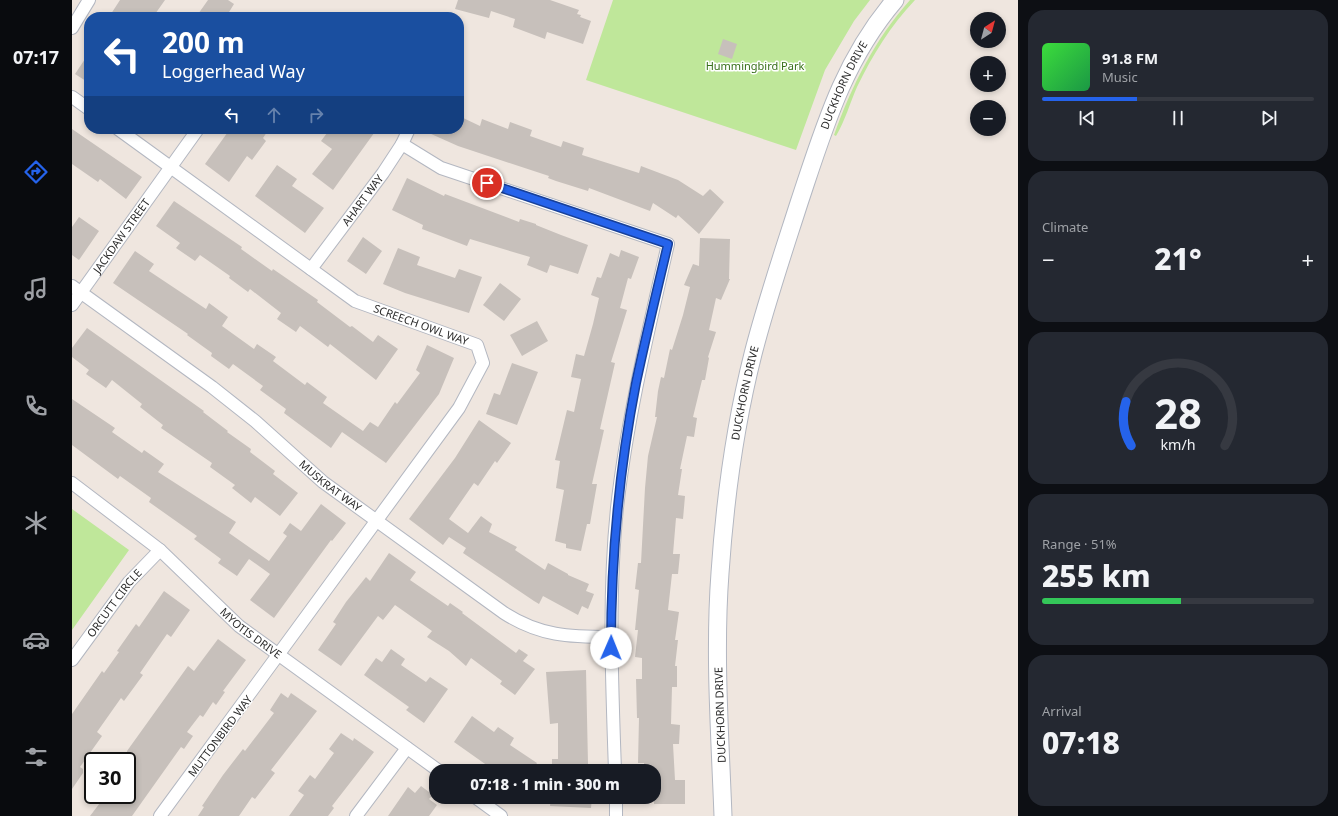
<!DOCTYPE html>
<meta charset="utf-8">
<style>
:root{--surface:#171b24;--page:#242831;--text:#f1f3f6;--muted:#9ea1a6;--line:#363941;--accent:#2563eb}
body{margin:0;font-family:"Noto Sans",sans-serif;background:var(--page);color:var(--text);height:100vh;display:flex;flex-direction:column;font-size:15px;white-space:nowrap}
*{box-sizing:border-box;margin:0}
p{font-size:13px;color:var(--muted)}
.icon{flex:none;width:22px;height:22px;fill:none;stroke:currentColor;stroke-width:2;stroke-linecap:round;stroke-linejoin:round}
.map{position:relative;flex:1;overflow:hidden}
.details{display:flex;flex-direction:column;gap:10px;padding:10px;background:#0d0f14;width:320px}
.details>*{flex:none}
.guide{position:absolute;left:12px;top:12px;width:380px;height:122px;border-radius:16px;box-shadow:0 2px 6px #0003;background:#1a4fa0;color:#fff;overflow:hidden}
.needle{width:26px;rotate:36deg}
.controls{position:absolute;left:898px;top:12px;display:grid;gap:8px}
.controls a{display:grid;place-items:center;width:36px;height:36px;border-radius:50%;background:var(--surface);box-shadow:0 2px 6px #0003;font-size:20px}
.speed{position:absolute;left:12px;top:752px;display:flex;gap:8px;font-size:20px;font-weight:700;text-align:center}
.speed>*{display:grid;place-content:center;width:52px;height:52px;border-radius:50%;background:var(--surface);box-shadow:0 2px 6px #0003;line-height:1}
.speed .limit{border:2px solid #111;border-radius:6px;background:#fff;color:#111}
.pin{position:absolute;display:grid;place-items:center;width:34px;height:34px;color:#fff;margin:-17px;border:2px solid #fff;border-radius:50%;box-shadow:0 1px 4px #0007}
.me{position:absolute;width:44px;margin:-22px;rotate:1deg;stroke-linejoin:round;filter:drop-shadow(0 0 3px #0008)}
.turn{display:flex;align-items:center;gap:14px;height:84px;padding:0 12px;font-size:18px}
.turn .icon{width:52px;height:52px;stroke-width:2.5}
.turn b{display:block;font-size:28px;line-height:34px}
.lanes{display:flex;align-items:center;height:38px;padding:0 12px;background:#0003;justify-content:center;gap:20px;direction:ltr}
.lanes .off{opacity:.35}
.big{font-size:30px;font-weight:800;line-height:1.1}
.details .card{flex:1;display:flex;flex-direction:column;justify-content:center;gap:6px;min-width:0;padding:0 14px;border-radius:16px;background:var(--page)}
.details .dial{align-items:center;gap:0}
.dial svg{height:104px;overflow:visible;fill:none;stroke:var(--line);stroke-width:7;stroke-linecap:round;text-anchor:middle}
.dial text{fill:var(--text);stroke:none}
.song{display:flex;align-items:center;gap:12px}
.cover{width:48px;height:48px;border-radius:6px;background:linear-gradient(135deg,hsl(120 70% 55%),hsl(140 70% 35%))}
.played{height:4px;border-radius:2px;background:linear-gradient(90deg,var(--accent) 35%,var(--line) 35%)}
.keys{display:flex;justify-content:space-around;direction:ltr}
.heat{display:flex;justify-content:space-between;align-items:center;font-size:22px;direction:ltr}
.charge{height:6px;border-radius:3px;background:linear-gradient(90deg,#34c759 51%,var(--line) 0)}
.trip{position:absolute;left:357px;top:764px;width:232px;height:40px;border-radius:16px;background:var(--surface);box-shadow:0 2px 6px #0003;font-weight:800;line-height:40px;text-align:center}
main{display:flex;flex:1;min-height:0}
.menu{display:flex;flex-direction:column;width:72px;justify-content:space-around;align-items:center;background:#090b0e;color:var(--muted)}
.menu .icon{width:28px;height:28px}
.menu .current{color:var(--accent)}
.menu b{font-size:18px;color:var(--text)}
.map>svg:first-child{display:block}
.green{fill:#bfe79a}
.building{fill:#c7c0bb}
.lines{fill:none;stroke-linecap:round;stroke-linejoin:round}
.street-casing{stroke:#b3b7c1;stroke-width:14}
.secondary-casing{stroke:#b3b7c1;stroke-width:19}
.street{stroke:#fff;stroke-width:12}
.secondary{stroke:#fff;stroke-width:17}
.route-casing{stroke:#184099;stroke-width:10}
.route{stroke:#2563eb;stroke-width:7}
.labels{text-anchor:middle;stroke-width:3;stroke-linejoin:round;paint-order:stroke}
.park-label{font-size:11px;fill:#376f18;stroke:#fff}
.street-label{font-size:11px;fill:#2d2d2d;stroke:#fff}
</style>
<main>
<nav class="menu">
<b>07:17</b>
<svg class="icon current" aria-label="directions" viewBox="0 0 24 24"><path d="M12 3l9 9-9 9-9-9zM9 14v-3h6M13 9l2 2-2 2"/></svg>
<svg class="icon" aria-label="music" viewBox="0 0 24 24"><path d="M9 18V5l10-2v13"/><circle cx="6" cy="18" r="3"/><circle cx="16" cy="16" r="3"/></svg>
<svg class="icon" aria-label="phone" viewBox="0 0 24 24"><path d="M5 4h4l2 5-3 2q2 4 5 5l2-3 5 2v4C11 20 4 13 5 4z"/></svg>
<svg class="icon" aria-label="climate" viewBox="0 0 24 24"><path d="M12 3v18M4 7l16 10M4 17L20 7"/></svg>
<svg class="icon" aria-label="car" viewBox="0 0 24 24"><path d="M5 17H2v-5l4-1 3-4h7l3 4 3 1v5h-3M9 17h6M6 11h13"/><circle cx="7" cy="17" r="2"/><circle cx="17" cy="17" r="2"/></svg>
<svg class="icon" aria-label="filters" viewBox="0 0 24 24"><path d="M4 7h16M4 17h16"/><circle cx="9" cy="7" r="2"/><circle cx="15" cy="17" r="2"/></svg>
</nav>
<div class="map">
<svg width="946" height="816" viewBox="0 0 946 816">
<rect width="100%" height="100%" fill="#efe6df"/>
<!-- green -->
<path class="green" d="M541,0h257l-16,21 -29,49 -29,80 -210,-70z
M838,0h5c-24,25 -43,56 -58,87 -7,16 -12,34 -21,49l-2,-1c18,-50 41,-96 76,-135z
M0,509l57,41 -57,80z"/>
<!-- building -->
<path class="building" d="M48,0h45l-12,17h-44z
M136,0h20l6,4 -8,13h-30z
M386,0h92l29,10 -2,4 4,1 -1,2 11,4 -8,23 -36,-12 -2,7 -32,-12 2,-8 -24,-8 -2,7 -34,-9z
M651,39l14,5 -5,15 -14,-5z
M17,53v30l-14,-9z
M387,116l21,10 2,-7 26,10 2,-7 22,8 -2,6 31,11 2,-6 21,7 -2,7 57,18 2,-7 37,14 25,16 7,-7 14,13 -25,32 -21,-19 -2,3 -23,-15 -3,8 -61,-23 -1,3 -32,-10 -8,-3 1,-2 -91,-30 -38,-17h39z
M0,129l70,48 -16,22 -26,-20 -2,3 -26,-18z
M158,129h39l-6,9 3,3 -14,19 -5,-4 -18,26 -24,-18z
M258,129h47l-44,61 -21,-16 20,-25 -11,-8z
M205,165l20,14 -5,7 32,22 -19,25 -50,-37z
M335,178l37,18 1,-2 74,28 1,-3 16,5v1l25,10 27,10 -10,29 -28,-9 -3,8 -20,-8 3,-8 -60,-18 -3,7 -45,-17 1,-4 -31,-15z
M102,201l68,46 -1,2 31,22 1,-2 45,31 -1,2 33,25 2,-1 21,16 5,-7 20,14 -22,31 -46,-36 -2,3 -28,-21 -4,6 -19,-13 4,-6 -31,-24 -2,3 -19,-14 1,-2 -30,-21 -5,6 -19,-13 4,-5 -24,-17z
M7,217l20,14 -20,29 -7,-5v-28z
M291,237l19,14 -16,23 -19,-13z
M628,238l30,1 -1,40h1l-9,21 -5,-2 -7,32 7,2 -8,25 1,1 -4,22h-3l-9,37 4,1 -3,19 -7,-1 -7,33h2l-4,26 7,1 -2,23 -7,-1 -3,36h7l-2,20h-6l-4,36 11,2 -4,28h3l-3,26h2v21h-5l-1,37 9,1 -1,19h-6l2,36h10v24h-31v-33h-9l-1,-8h-6l1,-45h-2l-1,-39h6v-21l-7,-1 3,-27h-3l4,-40 -4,-1 3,-26h3l4,-75 3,-32 9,-39h-2l3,-26 3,-14 3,1 6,-29 2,1 11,-35 7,-28 -6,-2 9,-21 6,2z
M326,248l22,9 -3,8 38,13 4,-9 23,8 -13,36 -64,-20 -22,-9z
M549,250l18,7 -8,22 -3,-1 -8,30 7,2 -16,52 4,1 -15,66 4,1 -12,54h5l-7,40h-3l-6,27 -15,-3v-4l-11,-3 9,-51 -8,-2 4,-27 -5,-1 12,-50 7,2 7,-33 -10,-2 5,-23 8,2 9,-32 6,-26 -8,-3 6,-18 4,1 9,-25 9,4z
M63,251l19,13 -5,7 57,38 3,-6 19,14 -6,9 32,23 3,-5 19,13 -3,4 32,24 2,-3 20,15 -4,6 40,28 7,-9 8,5 17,-25 2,2 23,-31 -4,-3 11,-25 27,13 -15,36 -53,69 -44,-31 -11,16 -47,-35 2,-4 -26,-19 3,-4 -30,-22 -4,5 -18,-13 1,-3 -25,-18 1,-1 -75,-51z
M428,283l21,16 -17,22 -21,-16z
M465,321l11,20 -26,15 -12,-21z
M15,328l117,83 -1,1 25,19 -1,1 24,17 -1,3 25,19 -2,3 25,19 -18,23 -25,-19 -4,6 -19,-15 3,-3 -25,-18 2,-4 -51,-35 2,-3 -23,-18 2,-3 -30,-24 -6,8 -20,-14 3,-4 -17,-13v-9z
M440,363l26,9 -21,53 -31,-11 8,-21 6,2z
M0,399l43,29 -3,4 30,21 2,-3 20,14 -6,8 78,50 -7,11 40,28 18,-25 -4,-3 7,-10 11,8 20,-27 25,19 -14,18 -1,-1 -57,78 -24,-18 20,-26 -21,-15 -12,17 -19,-13 3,-4 -27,-20 3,-3 -48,-34 2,-4 -31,-22 -2,3 -46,-34z
M407,420l32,23 -14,20 -2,-2 -17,25 -4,-3 -25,36 19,14 13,-17 11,8 -3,8 28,15 -2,3 30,20 3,-7 20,11v1l21,9 -3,7 8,3 -6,15 -6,-3 -4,9 -35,-19 -4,8 -5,-3 -71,-48 3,-5 -17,-11 -6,8 -34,-26 46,-61z
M317,553l27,19 -6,8 38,26 2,-3 13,9 -1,1 54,40 3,-4 9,6 -5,6 12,8 -20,26 -15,-11 2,-3 -31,-23 -5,8 -17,-15 -22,-14 5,-6 -37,-26 -12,15 -5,-4 -37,50 -23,-16 18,-26 -3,-2 13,-20 20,-25 4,4z
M92,591l26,19 -19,27 -4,-3 -27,39 3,2 -19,26 -3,-3 -24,34 5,4 -22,31 3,2v4l-11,16v-75l30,-43 2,2 15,-21 -2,-1 19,-27 3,3z
M146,639l28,21 -23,31 2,1 -9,13 -3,-3 -10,15 -3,-2 -13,17 6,4 -9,13 -3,-2 -49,69h-42l16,-21h21v-44l61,-85 6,5z
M319,649l14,10 -4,6 25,17 4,-5 18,12 -24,34 -18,-13 3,-3 -45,-32 12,-17 6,4z
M514,670l2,94h-5v7h-31v-12h6v-36l-8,1 -4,-52z
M209,693l7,5 3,-5 26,18 -46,59 4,3 -20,26 -3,-2 -13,19h-41l6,-9 -2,-1 21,-31 20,-26 2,2 29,-38 -4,-3z
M400,716l22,16 4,-5 16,11 -4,7 27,18 -5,8h-37l-41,-29z
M269,733l12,8 1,-3 20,14 -42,54 2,2 -6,8h-39l15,-21 -6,-4 12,-16 5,4 19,-26 -5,-4z
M349,786l12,9 -4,4 8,6 -8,11h-41l20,-29 7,6z
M479,797h41l-1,11 -41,-2z"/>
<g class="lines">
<defs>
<g id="street">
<path d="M0,28l17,-28"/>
<path d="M0,97l17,12"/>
<path id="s1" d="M46,129l237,172 122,44 6,18 -24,45 -299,408"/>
<path d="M330,144l39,24 227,76c-20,88 -41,175 -51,264 -9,88 -5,175 -2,263"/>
<path id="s2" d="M239,269l72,-96 19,-29 7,-15"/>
<path id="s3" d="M0,286l140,101 43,34 68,61 181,131c36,23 65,24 107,24"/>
<path id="s4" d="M0,305l126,-176"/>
<path id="s5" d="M0,483l88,67 79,76 200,145"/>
<path id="s6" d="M0,660l57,-78 31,-32"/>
<path d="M403,797l26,19"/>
<path d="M544,797v19"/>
<path d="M284,816l51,-68"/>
</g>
<g id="secondary">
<path id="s7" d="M651,816c-3,-81 -9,-162 -3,-243 5,-74 15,-148 33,-219 13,-51 30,-101 46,-151 25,-75 44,-142 96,-203"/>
</g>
</defs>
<!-- street casing -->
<use href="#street" class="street-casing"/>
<!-- secondary casing -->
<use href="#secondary" class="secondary-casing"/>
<!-- street -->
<use href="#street" class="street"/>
<!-- secondary -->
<use href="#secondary" class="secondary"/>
</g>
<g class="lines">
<defs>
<path id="route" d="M415,183l181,61c-11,46 -22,92 -32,139 -17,87 -25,176 -25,265"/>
</defs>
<!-- route casing -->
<use href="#route" class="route-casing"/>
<!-- route -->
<use href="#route" class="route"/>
</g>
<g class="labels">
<!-- park labels -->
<g class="park-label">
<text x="683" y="70">Hummingbird Park</text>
</g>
<!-- street labels -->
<g class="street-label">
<text dy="4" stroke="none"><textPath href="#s7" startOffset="749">DUCKHORN DRIVE</textPath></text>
<text dy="4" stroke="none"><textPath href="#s2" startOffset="86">AHART WAY</textPath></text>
<text dy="4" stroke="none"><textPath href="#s4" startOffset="85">JACKDAW STREET</textPath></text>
<text dy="4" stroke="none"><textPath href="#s1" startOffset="363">SCREECH OWL WAY</textPath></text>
<text dy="4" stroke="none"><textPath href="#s7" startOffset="425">DUCKHORN DRIVE</textPath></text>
<text dy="4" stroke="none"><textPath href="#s3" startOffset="327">MUSKRAT WAY</textPath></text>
<text dy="4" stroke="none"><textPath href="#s6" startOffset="71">ORCUTT CIRCLE</textPath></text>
<text dy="4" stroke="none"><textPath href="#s5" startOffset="234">MYOTIS DRIVE</textPath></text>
<text transform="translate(648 715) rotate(-92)" y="4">DUCKHORN DRIVE</text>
<text transform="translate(148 736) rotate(-53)" y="4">MUTTONBIRD WAY</text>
</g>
</g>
</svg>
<div class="controls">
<a><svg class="needle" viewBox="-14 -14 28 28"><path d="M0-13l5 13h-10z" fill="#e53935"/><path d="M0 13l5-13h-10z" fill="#9ea1a6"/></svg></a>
<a>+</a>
<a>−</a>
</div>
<div class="speed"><div class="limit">30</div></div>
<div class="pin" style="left:415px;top:183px;background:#d93025"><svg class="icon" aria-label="arrive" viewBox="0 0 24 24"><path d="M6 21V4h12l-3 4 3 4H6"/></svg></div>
<svg class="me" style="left:539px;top:648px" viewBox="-20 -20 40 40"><circle r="19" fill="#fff"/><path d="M0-13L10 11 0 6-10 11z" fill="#2563eb"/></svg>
<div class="trip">07:18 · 1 min · 300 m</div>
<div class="guide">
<div class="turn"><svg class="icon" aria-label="left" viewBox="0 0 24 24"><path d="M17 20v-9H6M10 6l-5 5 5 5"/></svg><div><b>200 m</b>Loggerhead Way</div></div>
<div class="lanes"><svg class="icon" aria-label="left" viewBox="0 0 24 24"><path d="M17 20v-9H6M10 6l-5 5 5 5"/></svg><svg class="icon off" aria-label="ahead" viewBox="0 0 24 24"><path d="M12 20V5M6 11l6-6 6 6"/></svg><svg class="icon off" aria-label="right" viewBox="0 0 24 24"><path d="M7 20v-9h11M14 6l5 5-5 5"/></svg></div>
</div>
</div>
<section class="details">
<div class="card">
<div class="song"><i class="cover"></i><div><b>91.8 FM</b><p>Music</p></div></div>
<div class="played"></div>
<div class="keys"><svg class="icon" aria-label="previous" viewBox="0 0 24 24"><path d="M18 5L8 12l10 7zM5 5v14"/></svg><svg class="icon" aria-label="pause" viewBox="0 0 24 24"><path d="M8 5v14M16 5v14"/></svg><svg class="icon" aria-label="next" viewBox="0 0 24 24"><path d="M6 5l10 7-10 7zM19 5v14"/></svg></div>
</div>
<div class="card"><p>Climate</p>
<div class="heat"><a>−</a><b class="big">21°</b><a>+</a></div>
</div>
<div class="card dial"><svg viewBox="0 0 100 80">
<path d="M14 69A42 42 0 1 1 86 69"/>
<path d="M14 69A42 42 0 0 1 10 35" stroke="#2563eb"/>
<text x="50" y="56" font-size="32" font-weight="700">28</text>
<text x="50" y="72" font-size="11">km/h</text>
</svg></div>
<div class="card"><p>Range · 51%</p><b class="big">255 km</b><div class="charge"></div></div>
<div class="card"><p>Arrival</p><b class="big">07:18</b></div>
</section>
</main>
